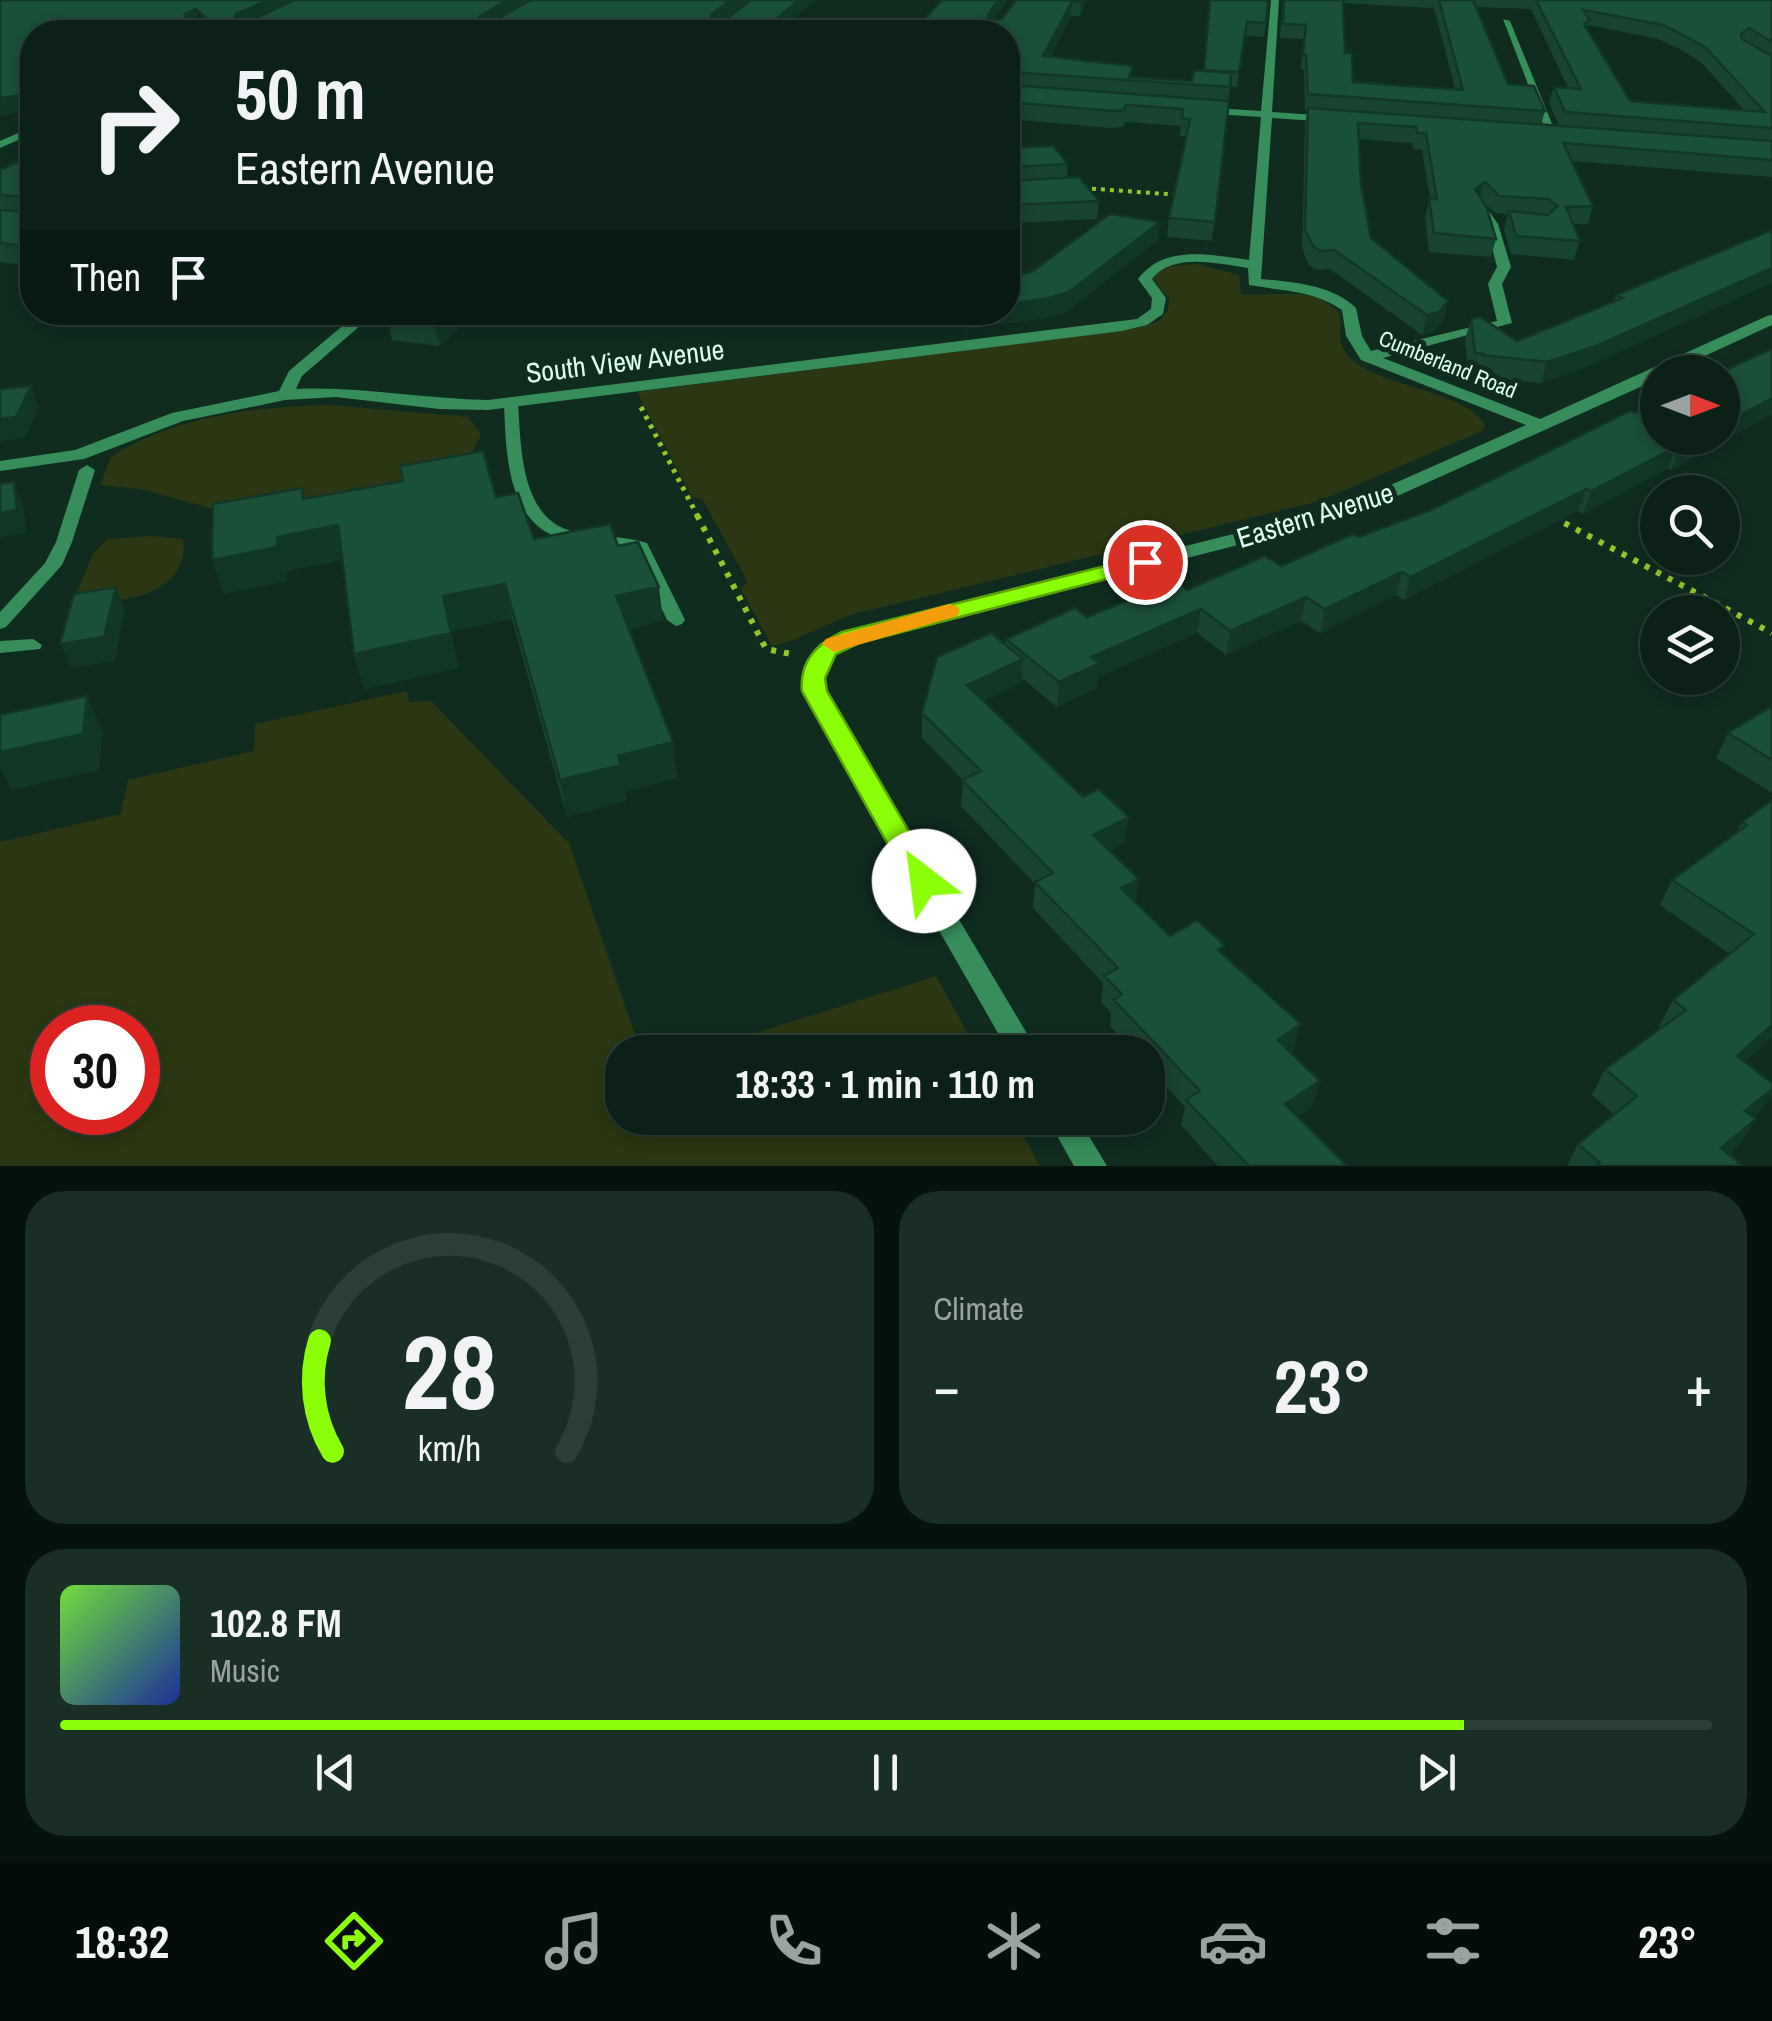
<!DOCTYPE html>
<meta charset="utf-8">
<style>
:root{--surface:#0b2117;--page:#192e24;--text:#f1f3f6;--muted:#9aa3a1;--line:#2b3e36;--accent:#8bff07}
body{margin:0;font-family:"Archivo Narrow",sans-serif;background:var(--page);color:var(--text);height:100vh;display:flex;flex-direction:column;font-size:38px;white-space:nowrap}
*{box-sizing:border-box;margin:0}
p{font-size:32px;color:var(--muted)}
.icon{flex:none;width:55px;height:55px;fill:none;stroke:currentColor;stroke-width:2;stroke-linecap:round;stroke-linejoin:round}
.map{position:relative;height:1166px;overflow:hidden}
.drawer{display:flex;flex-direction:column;gap:25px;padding:25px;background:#06120d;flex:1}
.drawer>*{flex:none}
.guide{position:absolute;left:20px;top:20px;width:1000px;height:305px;border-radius:40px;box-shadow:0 5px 15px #0003,0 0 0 2px var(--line);background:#0b2117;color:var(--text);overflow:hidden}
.needle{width:65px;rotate:90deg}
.buttons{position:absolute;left:1640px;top:355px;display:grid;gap:20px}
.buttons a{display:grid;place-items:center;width:100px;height:100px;border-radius:50%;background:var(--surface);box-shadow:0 5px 15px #0003,0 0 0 2px var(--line);font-size:50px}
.speed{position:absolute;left:30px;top:1005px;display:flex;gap:20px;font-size:50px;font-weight:700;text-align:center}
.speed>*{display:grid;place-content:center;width:130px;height:130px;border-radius:50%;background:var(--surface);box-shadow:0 5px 15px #0003,0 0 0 2px var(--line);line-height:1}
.speed .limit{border:15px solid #d22;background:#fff;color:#111}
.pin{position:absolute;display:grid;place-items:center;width:85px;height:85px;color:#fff;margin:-42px;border:5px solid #fff;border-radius:50%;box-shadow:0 2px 10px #0007}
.me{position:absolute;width:110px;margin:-55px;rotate:330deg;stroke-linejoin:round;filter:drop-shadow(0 0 8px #0008)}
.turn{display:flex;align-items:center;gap:35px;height:210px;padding:0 50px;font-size:45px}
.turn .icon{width:130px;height:130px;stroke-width:2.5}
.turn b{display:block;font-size:70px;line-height:85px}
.then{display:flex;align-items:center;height:95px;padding:0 50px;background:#0003;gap:20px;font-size:38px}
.big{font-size:75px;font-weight:700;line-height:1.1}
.drawer .card{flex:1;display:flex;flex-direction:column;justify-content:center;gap:15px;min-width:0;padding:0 35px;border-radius:40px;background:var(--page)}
.drawer .dial{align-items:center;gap:0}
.dial svg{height:260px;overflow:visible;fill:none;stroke:var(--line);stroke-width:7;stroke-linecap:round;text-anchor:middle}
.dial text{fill:var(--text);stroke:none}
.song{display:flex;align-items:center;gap:30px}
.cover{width:120px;height:120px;border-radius:15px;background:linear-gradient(135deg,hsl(100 70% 55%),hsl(230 70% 35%))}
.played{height:10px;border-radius:5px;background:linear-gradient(90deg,var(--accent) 85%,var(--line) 85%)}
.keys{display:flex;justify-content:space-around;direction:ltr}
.heat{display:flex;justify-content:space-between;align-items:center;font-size:55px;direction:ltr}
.drawer .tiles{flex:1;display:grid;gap:25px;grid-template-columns:1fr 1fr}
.card:last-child{grid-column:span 2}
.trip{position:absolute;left:605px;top:1035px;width:560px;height:100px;border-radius:40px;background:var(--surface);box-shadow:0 5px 15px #0003,0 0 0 2px var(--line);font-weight:700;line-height:100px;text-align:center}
.tabs{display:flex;height:160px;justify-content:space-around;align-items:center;background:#040d09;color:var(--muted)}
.tabs .icon{width:70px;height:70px}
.tabs .selected{color:var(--accent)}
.tabs b{font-size:45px;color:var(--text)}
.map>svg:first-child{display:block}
.green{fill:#2b3712;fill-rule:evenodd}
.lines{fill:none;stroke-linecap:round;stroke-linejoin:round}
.path-far2{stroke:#95c628;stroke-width:4;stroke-dasharray:4 5;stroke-linecap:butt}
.path-far1{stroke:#95c628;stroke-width:5;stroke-dasharray:4 6;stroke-linecap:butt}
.path{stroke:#95c628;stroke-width:6;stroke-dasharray:5 8;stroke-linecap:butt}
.service{fill:#378e5b;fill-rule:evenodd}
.minor{fill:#378e5b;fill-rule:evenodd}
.wall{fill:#164430;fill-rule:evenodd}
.shaded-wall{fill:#123727}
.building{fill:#1a4f38;stroke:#123727;stroke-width:2.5;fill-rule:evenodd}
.route{fill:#8bff07;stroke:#5aa605;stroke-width:2.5}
.slow{fill:#f59e0b}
.labels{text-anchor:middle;stroke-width:10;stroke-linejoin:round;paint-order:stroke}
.far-street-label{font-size:22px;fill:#dbffec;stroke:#0f2c1f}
.street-label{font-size:28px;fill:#dbffec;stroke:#0f2c1f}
</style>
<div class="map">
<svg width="1772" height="1166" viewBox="0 0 1772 1166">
<rect width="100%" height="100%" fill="#0f2c1f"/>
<!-- green -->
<path class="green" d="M1197,264l42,11 2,19c35,4 70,-11 98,19 5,14 -3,21 4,35 19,39 117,38 142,76l-1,6 -164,71 -466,113c-29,9 -52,26 -82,32l-31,-57 6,-8 -44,-81 -11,-3 -55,-105 501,-64 21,-7 9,-11 1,-12 -15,-17 2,-7 15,-8z
M332,405l136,12 13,17 -10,21 -30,16 -183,41 -48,-4 -70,-19 -40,-4 11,-28c63,-41 147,-51 221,-52z
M151,536l32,3c9,54 -69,73 -106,53l16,-38 14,-15z
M407,691l2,11 22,-1 138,142 72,209h-19v66h392l26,48h-1040v-324l121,-28 7,-34 126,-29 1,-27zM52,1028h86v84h-86z
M936,976l42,76h-282z"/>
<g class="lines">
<!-- path-far2 -->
<path class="path-far2" d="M1083,188l97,7"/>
<!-- path-far1 -->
<path class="path-far1" d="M641,407l57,110"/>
<!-- path -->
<path class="path" d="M697,515l69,134 30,6
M1553,517l219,116"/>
<!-- service -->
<path class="service" d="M511,399l7,4c3,42 2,114 53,128 25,7 51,4 76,12l38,77 -3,4 -6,2 -9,-6 -33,-70c-23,-7 -48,-5 -71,-11 -57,-15 -57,-88 -59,-136z
M87,465l8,5 -23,72 -10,23 -56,62 -6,2v-17l45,-49 11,-21 23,-72z
M33,639l9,6 -2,4 -40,4v-12z"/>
<!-- minor -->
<path class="minor" d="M1271,0h8l-7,112 59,4 5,3 -5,3 -59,-4 -11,161c33,3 71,6 95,29l6,28 9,15 126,-30 -9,-37 9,-17 -11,-43 -12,-17 6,-4 4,1 14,20 13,43 -9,17 10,39 -129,35 157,61 227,-103 5,-1v10l-102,47h-12v7l-303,136 -497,127 -22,11 -12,26 10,31 204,342h-29l-197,-342 -10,-31 17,-35 25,-12 497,-125 185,-82 -165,-65 -15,-24 -4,-26c-29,-20 -60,-19 -93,-25l-1,-17c-30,-4 -74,-16 -96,11l14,19 -3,16 -16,11 -25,6 -634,79 -49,-1 -103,-12 -51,3 -102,21 -99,38 -84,12v-10l75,-11 97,-37 107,-22 10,-20 70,-59h17l-74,64 -6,13c64,-3 128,10 192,11l649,-81 14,-10 1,-11 -14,-19c27,-35 72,-24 111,-19l12,-143 -61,-4 -5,-3 5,-3 61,4z
M1503,19l7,2 47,115 -10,-2z
M32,127v7l-32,14v-7z
M1047,1118h31l29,48h-33z"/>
</g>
<!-- wall -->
<path class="wall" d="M941,0h66l-13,20 8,-1 14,-19h71l-7,16h-9l-21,41 83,9 -2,11 61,4 11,-10 6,-71 57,23 -2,14 -19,-1 -8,51h-7l-18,154 -45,-4 2,-19 17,-82h-6l1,-10 -56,-4 -2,5 -12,1 -103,-9v-87z
M1283,0h489v177l-201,-16 22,45 -5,18h-15l7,17 -6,19 -63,-6 -7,-25 4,-15 -13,-1 -11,-10 12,36 -5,18 -62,-5 -4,-36 5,-18 -8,-48 -9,-1 -1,-6 -53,-4 2,45 10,54 77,63 -5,20 -9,11 -12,3 -92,-66 -13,1 -8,-5 -7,-17 3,-124 3,-14h-3l-1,-40 -3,-1 2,-30 -23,-1zM1343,3l91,5 21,81 -102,-7 -8,-29zM1476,7l55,2 37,79 -14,-1 -5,15 10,24 -18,-1 4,-14 -37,-27zM1588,25l70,14 23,11 20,12 43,48 -114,-9 -43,-71z
M1008,148l60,16 -1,14 32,23 -2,18 -89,4z
M32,155v111l-32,-4v-92z
M1772,230l-183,136 -48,17 -65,-7 1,-2h-8l-4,-34 6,-21 46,22 96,-39 3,-7z
M1158,240l-91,72 -20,6 -83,11 -3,-17h47z
M477,312l-38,34 -47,-6 -5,-20z
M1772,349v65l-101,56 -4,-1 -84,45 -5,-3 -174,89 -8,-5 -76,38 -19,-12 -75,34 -29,-22 -99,44 -1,11 -40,19 -35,-29 -1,5 -37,18 141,141 -15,9 29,28 -4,23 35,34 53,18 71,96 -4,2 22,55 -14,9 49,50h-129l-37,-41 4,-18 -37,-41v-14h-13l-25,-26 1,-13 -10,-11 2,-19 -70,-75 2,-24 -74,-78 2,-26 -41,-42v-25l83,-68 1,-6 275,-73 78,-29 74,-28z
M496,497l38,42 84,7 45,75 -34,8 44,113 4,36 -52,14 1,9 -59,16 -55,-198 -61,12 8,37 -95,21 -10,-35 -12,-94 -55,11v10l-63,13 -12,-34 93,-61z
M1772,706v87l-56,-35 12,-25z
M1772,800v237l-27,25 27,21v10l-12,19 -6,5 -14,28 -11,9 14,12h-176l11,-22 36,-30 -22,-19 13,-26 56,-41 -2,-2 14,-26 57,-46 -70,-49 12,-25 64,-47 6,-11z"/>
<!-- shaded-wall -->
<path class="shaded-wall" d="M268,0h35l-65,32 -4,-12 2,-6z
M507,0h26l-52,31 -2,-14z
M730,0h19l-36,29 -1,-15z
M799,0h17l-37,32h-19z
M998,0h9l-20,30 1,-15z
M1082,0h5l-7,16 1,-14z
M1072,1l-1,15 -29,56 1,-16z
M196,9l4,15 -15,-4v-6z
M32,94v17l-32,5v-18z
M1485,182l-5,17 -5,-10z
M1160,222l-2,18 -91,72 -20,6 -83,11 1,-17h43v-8z
M1772,268v15l-183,83 -48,17 6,-21z
M1448,301l-5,20 -9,11 -12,3 5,-20z
M451,312h26l-38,34 -4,-20z
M31,386l8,21 -14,31 -25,3v-22z
M1772,398v16l-101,56 9,-22 20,-10h22v-13z
M1676,447l-9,22 -84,45 8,-23z
M14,482l9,23 4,28 -27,4v-24z
M302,488l9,33 27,4 9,34 -60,12v10l-63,13 -12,-34 65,-23 26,-38z
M1586,489l-8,22 -174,89 6,-23z
M1402,572l-6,23 -76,38 5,-24z
M505,584l7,35 -61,12 8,37 -95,21 -10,-35 89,-58z
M116,587l9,24 -10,50 -44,7 -11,-24z
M659,587l4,34 -42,10 -5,-35z
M1306,597l-5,24 -75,34 4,-24z
M1201,609l-4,24 -99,44 -1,11 -40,19 2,-25 32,-25z
M1023,659l-2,24 -55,27 1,-25z
M87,696l16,36 -4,38 -87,20 -12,-23v-15z
M673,742l4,36 -52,14 1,9 -59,16 -7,-37 58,-24z
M1129,817l-4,25 -35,19 3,-26z
M1139,879l-4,26 -14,-17z
M1301,1024l-7,26 -23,16 7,-26z
M1772,1025v12l-50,45 15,-26z
M1320,1081l-8,26 -34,23 7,-26z
M1772,1089v4l-12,19 -30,25 15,-26z
M1756,1119l-16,26 -25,21 6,-18z"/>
<!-- building -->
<path class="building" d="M0,0h268l-32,14 -2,6 16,1 44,-21h213l-28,17 4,4h11l37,-21h199l-18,14 -1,6h14l26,-20h48l-39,32h-728v62l-32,4zM196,9l9,8 -20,3v-6z
M942,0h56l-10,15v5l14,-1 14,-19h66l-1,2 -9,-1 -29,55 90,10 -4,11 63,4 2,-11 37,3 -1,14 -221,-15 -1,2v-42h-95z
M1210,0h58l-2,23 -19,-1 -8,50 -35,-2z
M1284,0h59l2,53h7l1,29 110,8 -24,-90h34l35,84 26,2 11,25 -237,-17 -2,-39h-3l3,-30 -23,-1z
M1536,0h236v42l-23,-14 -8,6 1,5 30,17v72l-207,-16 -11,-25 27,2zM1583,10l80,15 22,11 21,12 59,64 -135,-11 -46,-77 6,-4z
M1008,82l1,3 220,16 -14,121 -46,-4 21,-99h-8l1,-10 -57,-4 -2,5 -11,1 -105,-9z
M1308,108l464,33v19l-209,-17 30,63 -27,1 14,34 -64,-5 -7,-25 39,4 10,-9 -10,-7 -49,-3 -14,-14 -10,7 12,19 9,31 -62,-6 -5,-35 8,1 -11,-66h-9l-1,-6 -58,-4 3,61 10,54 77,63 -9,11 -12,3 -93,-65 -14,1 -7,-5 -8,-16z
M1053,146l15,18 -59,3 -1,7v-26z
M32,155v92l-32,-4v-33l27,2 -2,-15 -25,-2v-25z
M1079,177l20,24 -91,4v-24z
M1110,214l50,8 -91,70 -20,6 -41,6v-25l25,-8z
M1772,230v38l-176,78 -49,16 -65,-7 3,-1 -10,-1 -4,-34 9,-2 37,24 106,-43 -7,-3z
M396,312h55l-16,14 -48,-6z
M1772,349v49l-50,27 -1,-53z
M31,386l-15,31 -16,2v-30z
M1658,403v35h42l-20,10 -4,-1 -85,44 -5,-2 -176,88 -8,-5 -77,37 -19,-12 -76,34 -29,-22 -110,48 9,6 -41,19 -53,-43 69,-31 12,9 88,-36 12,9 78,-34 16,10 72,-32 6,3 74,-28 197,-98 5,2z
M483,451l13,46 22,-4 16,46 76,-15 8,22 20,-4 21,45 -43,9 57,146 -55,14 3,9 -61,15 -55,-196 -62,12 8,37 -97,21 -16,-129 -61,12v10l-65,13 1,-56 89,-16 1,11 100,-18 -3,-15z
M14,482l3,28 -17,3v-29z
M116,587l-12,50 -44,7 14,-50z
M991,633l32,26 -56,26 116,112 16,-8 30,28 -36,18 46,44 -18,9 49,48 27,-16 28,25 -7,5 83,74 -23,16 42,41 -35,23 62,62h-98l-63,-66 14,-9 -86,-91 8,-6 -18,-18 14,-8 -83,-86 18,-9 -91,-93 19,-9 -59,-58 15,-56z
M87,696l-4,38 -83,18v-37z
M1772,706v54l-44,-27z
M1772,800v225l-35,31 35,27v6l-27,22 11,8 -35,29 22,18h-147l4,-3 -22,-19 59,-48 -32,-27 81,-59 -13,-10 81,-66 -82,-54 75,-55 -5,-3z"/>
<!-- route -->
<path class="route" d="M1145,556l11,6 -3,5 -294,76 -23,11 -11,24 2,13 111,190 -4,8 -10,3 -11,-3 -111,-198c-3,-30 15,-47 40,-59z"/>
<!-- slow -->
<path class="slow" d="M949,604l8,2 3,5 -3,5 -123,36 -12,-8 4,-5z"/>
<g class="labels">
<!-- far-street labels -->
<g class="far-street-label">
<text transform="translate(1448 364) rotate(22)" y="8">Cumberland Road</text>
</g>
<!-- street labels -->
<g class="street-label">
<text transform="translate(625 361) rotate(-7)" y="10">South View Avenue</text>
<text transform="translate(1315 515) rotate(-17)" y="10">Eastern Avenue</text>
</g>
</g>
</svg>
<div class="buttons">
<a><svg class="needle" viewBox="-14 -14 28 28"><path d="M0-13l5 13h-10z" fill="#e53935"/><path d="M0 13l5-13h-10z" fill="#9aa3a1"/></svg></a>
<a><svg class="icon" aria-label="search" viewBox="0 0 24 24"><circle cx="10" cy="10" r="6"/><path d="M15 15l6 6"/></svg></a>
<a><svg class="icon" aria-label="layers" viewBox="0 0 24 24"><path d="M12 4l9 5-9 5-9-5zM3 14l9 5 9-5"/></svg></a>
</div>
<div class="speed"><div class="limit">30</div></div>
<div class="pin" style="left:1145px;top:562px;background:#d93025"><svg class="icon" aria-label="arrive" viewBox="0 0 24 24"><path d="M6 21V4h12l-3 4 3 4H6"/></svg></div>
<svg class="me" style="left:924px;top:881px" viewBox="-20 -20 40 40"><circle r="19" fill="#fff"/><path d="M0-13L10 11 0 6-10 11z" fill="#8bff07"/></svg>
<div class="trip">18:33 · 1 min · 110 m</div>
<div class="guide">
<div class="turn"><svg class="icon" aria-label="right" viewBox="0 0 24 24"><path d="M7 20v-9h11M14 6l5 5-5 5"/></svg><div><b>50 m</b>Eastern Avenue</div></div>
<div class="then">Then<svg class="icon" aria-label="arrive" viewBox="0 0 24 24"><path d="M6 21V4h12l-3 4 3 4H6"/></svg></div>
</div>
</div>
<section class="drawer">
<div class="tiles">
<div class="card dial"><svg viewBox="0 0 100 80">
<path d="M14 69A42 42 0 1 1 86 69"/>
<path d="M14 69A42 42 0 0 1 10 35" stroke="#8bff07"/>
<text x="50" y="56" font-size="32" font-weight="700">28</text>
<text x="50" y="72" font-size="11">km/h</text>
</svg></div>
<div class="card"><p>Climate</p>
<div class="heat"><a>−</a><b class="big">23°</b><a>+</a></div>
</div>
<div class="card">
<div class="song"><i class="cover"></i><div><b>102.8 FM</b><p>Music</p></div></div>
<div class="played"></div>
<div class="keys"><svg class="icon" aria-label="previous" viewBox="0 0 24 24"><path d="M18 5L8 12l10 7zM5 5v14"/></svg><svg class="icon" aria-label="pause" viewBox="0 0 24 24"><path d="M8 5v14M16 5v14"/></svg><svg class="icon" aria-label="next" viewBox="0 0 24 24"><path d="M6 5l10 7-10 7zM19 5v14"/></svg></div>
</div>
</div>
</section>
<nav class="tabs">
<b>18:32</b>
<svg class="icon selected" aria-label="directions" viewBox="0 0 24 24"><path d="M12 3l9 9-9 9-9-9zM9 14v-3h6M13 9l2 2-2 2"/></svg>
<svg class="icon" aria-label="music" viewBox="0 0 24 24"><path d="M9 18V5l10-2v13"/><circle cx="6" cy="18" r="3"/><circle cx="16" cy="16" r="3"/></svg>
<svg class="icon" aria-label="phone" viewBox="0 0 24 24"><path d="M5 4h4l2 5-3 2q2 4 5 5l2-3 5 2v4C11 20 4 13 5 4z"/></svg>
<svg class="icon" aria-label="climate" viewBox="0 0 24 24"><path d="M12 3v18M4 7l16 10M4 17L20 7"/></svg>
<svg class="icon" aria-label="car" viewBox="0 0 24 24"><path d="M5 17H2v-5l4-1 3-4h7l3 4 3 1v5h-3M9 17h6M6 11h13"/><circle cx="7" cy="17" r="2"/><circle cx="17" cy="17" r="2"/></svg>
<svg class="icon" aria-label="filters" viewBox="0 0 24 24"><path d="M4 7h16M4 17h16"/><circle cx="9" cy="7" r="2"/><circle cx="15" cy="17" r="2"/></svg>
<b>23°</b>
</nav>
